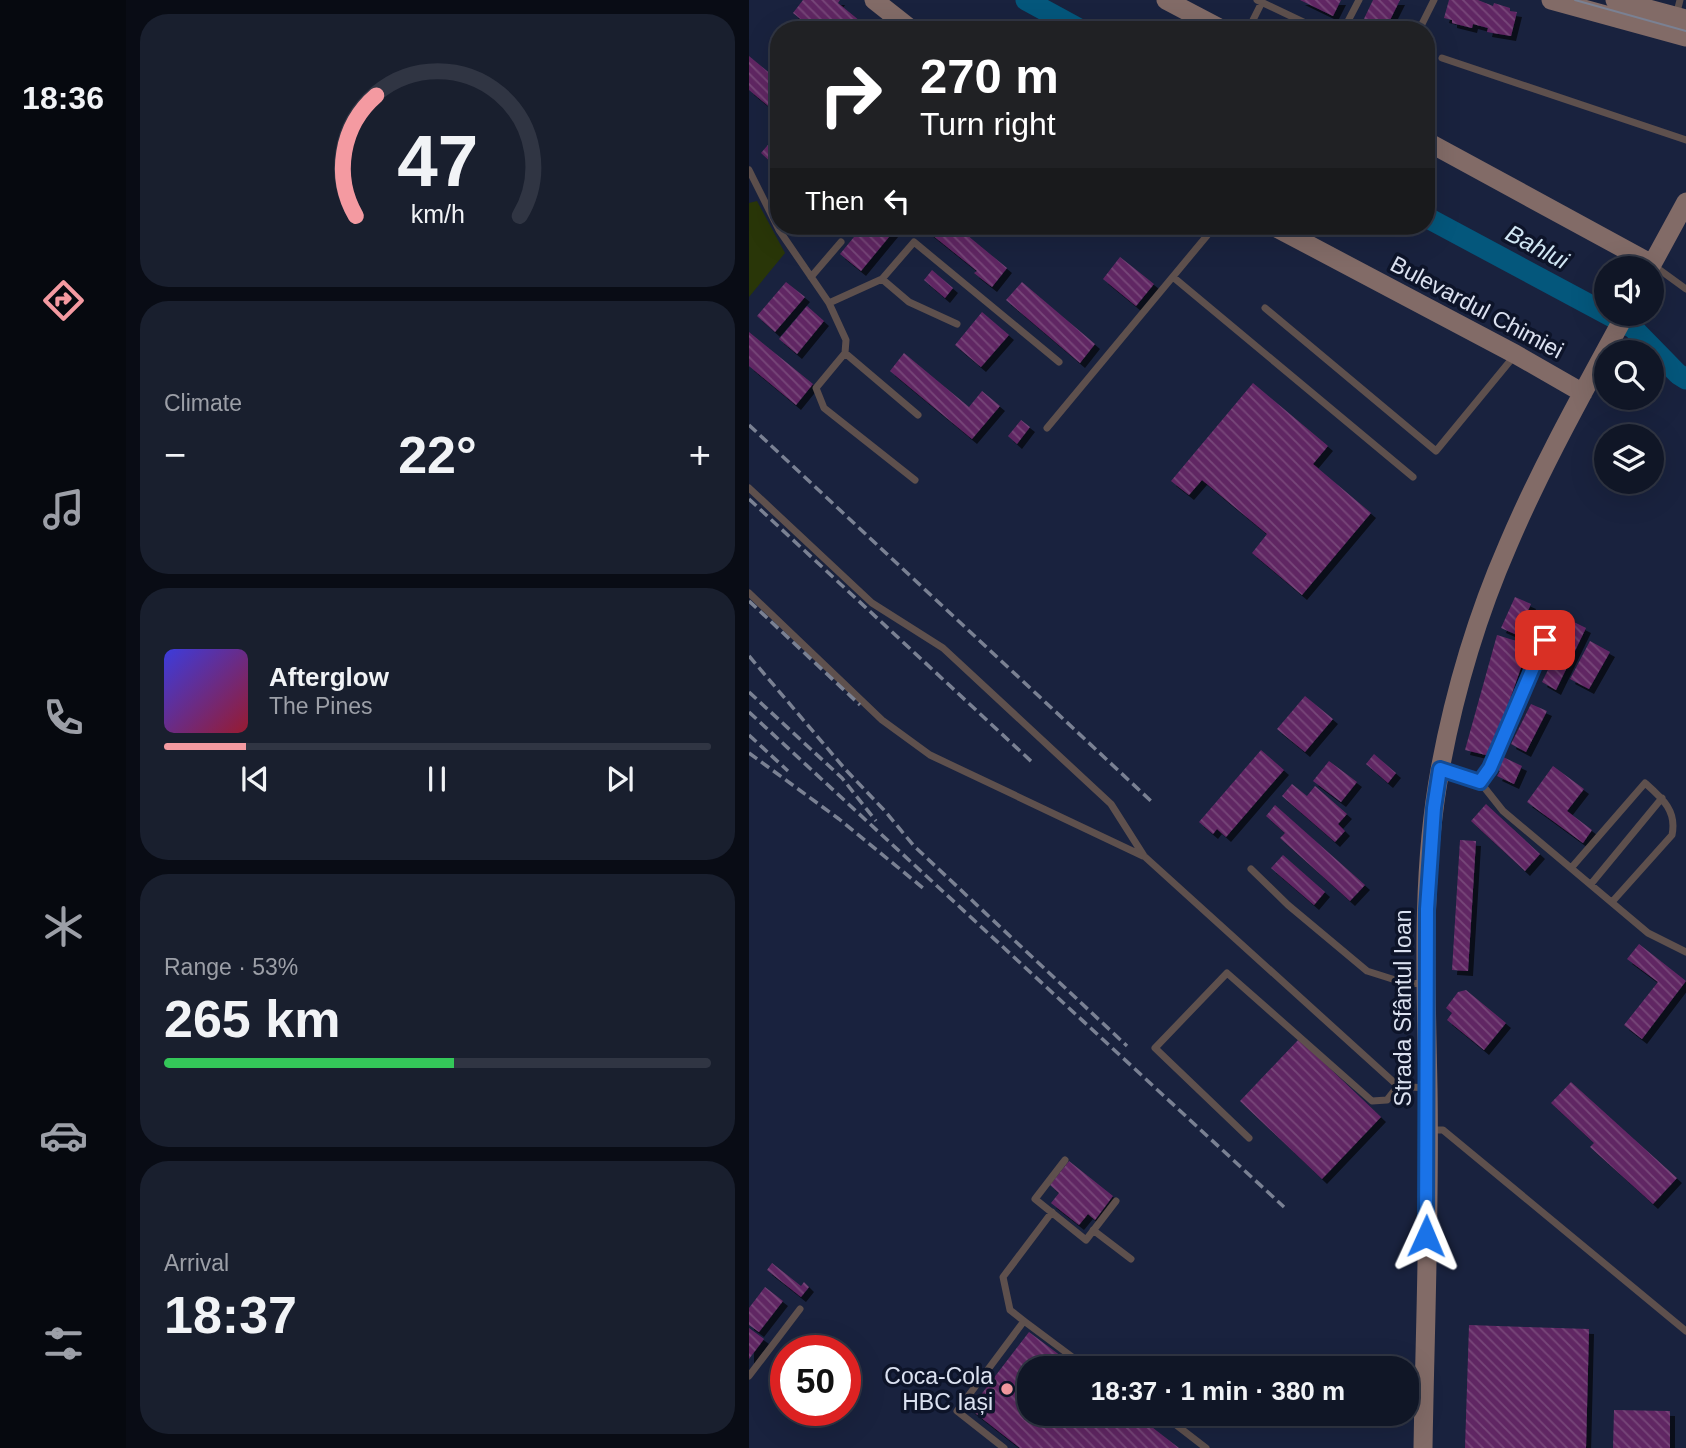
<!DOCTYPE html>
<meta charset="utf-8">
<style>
:root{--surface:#101626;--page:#191f2e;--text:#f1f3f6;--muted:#9c9fa7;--line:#303543;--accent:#f49aa1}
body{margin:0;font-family:Helvetica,sans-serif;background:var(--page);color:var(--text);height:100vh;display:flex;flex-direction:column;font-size:26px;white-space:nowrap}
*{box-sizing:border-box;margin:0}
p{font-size:23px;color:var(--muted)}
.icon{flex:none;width:38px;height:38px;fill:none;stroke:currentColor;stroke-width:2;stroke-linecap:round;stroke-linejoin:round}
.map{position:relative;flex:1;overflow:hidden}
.panel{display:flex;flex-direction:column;gap:14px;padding:14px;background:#090c15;width:623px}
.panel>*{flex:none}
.banner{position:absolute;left:21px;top:21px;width:665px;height:214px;border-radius:28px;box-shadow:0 7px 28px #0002,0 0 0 2px var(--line);background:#202124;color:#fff;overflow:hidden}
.tools{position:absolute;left:845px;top:256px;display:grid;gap:14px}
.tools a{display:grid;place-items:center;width:70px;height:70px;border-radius:50%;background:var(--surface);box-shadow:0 7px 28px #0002,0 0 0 2px var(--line);font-size:35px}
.speed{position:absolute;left:21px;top:1335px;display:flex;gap:14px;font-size:35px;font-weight:700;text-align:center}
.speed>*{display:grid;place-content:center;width:91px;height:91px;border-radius:50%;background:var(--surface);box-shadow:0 7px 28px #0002,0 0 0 2px var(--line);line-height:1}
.speed .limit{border:10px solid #d22;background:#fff;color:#111}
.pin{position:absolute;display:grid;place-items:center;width:60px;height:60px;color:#fff;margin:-30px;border-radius:14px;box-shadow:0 4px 10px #0006}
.me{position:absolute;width:77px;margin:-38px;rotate:1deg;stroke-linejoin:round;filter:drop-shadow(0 0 5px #0008)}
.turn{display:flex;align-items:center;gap:24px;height:147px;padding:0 35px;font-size:32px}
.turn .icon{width:91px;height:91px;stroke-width:2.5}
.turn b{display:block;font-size:49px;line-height:60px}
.then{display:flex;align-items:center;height:66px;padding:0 35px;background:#0003;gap:14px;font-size:26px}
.big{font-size:52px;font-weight:700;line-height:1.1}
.panel .tile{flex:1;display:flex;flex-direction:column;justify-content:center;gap:10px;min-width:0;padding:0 24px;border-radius:28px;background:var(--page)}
.panel .dial{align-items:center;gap:0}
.dial svg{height:182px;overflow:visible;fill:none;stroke:var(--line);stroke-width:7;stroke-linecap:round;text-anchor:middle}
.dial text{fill:var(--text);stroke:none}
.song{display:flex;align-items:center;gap:21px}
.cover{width:84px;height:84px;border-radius:10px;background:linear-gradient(135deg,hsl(240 70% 55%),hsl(350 70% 35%))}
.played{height:7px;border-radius:4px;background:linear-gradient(90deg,var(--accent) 15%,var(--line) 15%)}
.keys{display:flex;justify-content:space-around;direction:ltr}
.heat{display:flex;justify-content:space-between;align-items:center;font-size:38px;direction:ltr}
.charge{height:10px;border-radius:5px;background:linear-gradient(90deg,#34c759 53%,var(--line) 0)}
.trip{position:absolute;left:268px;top:1356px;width:402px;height:70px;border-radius:28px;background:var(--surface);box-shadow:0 7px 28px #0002,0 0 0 2px var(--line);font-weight:700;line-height:70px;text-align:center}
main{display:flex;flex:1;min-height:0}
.dock{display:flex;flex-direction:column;width:126px;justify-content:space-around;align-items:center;background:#06090f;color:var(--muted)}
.dock .icon{width:49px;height:49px}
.dock .on{color:var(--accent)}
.dock b{font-size:32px;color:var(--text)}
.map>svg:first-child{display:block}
.built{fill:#19223e;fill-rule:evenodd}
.grass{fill:#293608}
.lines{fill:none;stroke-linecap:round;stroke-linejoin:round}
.river{stroke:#04577c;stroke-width:21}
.building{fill:url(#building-back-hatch);filter:url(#shadow)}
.lane{stroke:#5e504d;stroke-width:7}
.secondary{stroke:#826b67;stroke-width:19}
.tram{stroke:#7a8193;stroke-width:2}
.rail{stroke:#7a8193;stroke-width:3.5;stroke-dasharray:10 5;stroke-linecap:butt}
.route-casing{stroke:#114b97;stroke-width:18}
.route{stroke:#1a73e8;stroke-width:12}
.poi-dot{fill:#f49aa1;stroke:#0d1429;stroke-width:2.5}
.labels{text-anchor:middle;stroke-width:7;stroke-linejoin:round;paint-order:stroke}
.street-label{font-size:23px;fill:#dbe1f0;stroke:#0d1429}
.poi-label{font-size:23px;fill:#dbe1f0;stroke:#0d1429;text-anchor:end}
.water-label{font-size:24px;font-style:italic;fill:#d2e7f4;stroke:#0d1429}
</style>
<main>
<nav class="dock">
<b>18:36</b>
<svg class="icon on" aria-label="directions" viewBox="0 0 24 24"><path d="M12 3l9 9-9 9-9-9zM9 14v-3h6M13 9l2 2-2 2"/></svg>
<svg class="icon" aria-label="music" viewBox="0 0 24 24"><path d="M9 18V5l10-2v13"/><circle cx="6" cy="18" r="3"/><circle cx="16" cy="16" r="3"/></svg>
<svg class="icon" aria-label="phone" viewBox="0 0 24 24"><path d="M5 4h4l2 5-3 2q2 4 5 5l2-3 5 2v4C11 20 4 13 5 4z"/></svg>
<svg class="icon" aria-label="climate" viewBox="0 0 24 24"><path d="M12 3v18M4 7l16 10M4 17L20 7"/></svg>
<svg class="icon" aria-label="car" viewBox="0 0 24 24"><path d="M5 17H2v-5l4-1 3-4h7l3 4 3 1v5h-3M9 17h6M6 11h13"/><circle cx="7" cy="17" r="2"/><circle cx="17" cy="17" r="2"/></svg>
<svg class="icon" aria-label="filters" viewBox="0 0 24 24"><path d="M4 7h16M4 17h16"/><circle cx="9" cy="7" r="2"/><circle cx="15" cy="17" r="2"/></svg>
</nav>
<section class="panel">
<div class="tile dial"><svg viewBox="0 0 100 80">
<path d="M14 69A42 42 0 1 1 86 69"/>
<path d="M14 69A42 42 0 0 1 23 16" stroke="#f49aa1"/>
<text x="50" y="56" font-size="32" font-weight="700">47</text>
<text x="50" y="72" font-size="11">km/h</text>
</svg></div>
<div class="tile"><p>Climate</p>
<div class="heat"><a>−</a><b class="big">22°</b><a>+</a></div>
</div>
<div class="tile">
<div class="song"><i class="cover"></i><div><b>Afterglow</b><p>The Pines</p></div></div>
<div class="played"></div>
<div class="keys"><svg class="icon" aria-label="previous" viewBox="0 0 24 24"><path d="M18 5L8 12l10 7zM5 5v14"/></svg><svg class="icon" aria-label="pause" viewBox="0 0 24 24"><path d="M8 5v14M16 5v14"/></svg><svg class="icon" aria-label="next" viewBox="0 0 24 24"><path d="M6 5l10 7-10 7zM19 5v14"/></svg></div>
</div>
<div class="tile"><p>Range · 53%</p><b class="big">265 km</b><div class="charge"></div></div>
<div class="tile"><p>Arrival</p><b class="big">18:37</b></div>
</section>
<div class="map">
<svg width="937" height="1448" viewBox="0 0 937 1448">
<defs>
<pattern id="building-back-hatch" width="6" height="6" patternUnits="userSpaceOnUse" patternTransform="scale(1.75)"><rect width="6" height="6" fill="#612863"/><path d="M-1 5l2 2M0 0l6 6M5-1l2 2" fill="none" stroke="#77477a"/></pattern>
<filter id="shadow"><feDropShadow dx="5" dy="5" stdDeviation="0" flood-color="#0009"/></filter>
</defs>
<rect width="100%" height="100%" fill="#161e33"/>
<!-- built -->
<path class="built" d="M0,0h937v1448h-937zM30,30h647v196h-647zM858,268h45v45h-45zM858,352h45v45h-45zM858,436h45v45h-45zM37,1351h59v59h-59zM280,1368h378v46h-378z"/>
<!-- grass -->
<path class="grass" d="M8,201l28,52 -36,44v-94z"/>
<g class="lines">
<!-- river -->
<path class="river" d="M277,0l55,30
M677,217l207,111 45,46 8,5"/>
</g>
<!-- building -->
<path class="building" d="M54,0h37l-2,3 33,27h-57l-21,-17z
M551,0h41l-8,16z
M624,0h27l-15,30h-15l-9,-5z
M700,0h29l15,6 1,-3 16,5v3l7,1 -6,24 -24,-4 1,-4 -15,-4 -1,4 -20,-5v-3l-8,-2z
M0,56l30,25v34l-30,-25z
M30,132v34l-2,2 -16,-15z
M114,226h35l-37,45 -21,-17z
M172,226h35l51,42 -15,19 -18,-14 3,-2z
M371,257l34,27 -18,22 -33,-27z
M183,270l21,18 -8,10 -21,-18z
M37,282l19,15 -30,35 -18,-16z
M273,282l73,62 -15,19 -74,-63z
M58,306l17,15 -27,33 -18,-15z
M233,312l27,23 -28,32 -26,-22z
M0,332l64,52 -17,21 -47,-39z
M155,353l65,54 13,-16 18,15 -28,33 -82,-68z
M504,383l75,63 -15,18 58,49 -69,82 -50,-42 15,-19 -65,-54 -13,15 -18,-14z
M272,420l9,7 -13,17 -9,-8z
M766,597l16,7 -14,31 -16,-7z
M823,621l14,7 -30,62 -14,-8z
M748,635l32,10 -39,111 -25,-6z
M841,641l20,11 -21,37 -19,-10z
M556,696l28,23 -28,33 -28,-23z
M782,704l16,7 -21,41 -15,-8z
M512,750l23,20 -58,67 -9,-8 -4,5 -14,-12z
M625,754l22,19 -8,10 -22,-19z
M754,757l19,9 -8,18 -17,-8 3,-5 -3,-2z
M580,761l28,21 -16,20 -28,-21z
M804,766l31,23 -17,22 25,19 -9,13 -56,-41z
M543,784l15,12 8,-10 32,28 -9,10 7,7 -10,11 -53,-46z
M737,804l54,50 -15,17 -54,-50z
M526,805l90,80 -15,16 -70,-63 5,-5 -19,-17z
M711,840l16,1 -8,130 -16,-1z
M534,855l42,37 -11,13 -43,-37z
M890,944l47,37 -44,58 -18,-14 34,-43 -31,-23z
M717,990l40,33 -22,27 -37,-30 5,-7 -6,-5 12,-16z
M550,1039l82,78 -59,62 -82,-78z
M822,1082l106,96 -24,26 -63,-57 4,-4 -43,-40z
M320,1161l44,35 -18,24 -7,-6 -9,11 -28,-22 8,-10 -9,-8z
M23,1263l29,23 3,-4 5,5 -8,10 -34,-27z
M16,1287l18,14 -24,31 -10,-7v-17z
M720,1325l120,4 -3,119h-121z
M0,1328l15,11 -15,20z
M280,1332l48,36h-48v46h106l44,34h-159l-50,-39z
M865,1410l56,1v37h-57z"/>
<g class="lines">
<!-- lane -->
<path class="lane" d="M508,0l63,30
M927,16l4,-16
M499,30l14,-28
M586,30l12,-7 12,-23
M670,30l15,-30
M693,58l244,82
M0,170l30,60 50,73 17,37 -1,13 -29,35 8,20 91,72
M904,265l33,24
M62,277l30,-35
M424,277l240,200
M133,279l27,23 48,22
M80,303l53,-24 32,-37 145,120
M516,308l171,143 79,-96
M96,353l73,62
M298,428l168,-202
M0,488l123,115 71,45 168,156 33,52 254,230
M0,593l133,127 48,35 213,101
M691,770l40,12 23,29 145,122 38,19
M731,782l10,-14 55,-128
M823,867l73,-84c18,16 32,28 27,52l-60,67
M502,869l37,36 79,66 41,13 15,-1
M842,884l71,-86
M679,1130h15l243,201
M500,1138l-94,-90 72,-75 145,128 15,-1 11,-14 27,2
M316,1160l-30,39 51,41 30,-39
M344,1230l38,29
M275,1321l-14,-11 -7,-33 49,-65
M0,1376l51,-67
M413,1414l44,34
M255,1448l-47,-37 67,-90 63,47"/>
<!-- secondary -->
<path class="secondary" d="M125,0l38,30
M417,0l57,30
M802,0l135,37
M866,0l71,19
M677,141l226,123
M524,226l242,128 68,39
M901,268l36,-66
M674,1448c2,-120 7,-240 5,-360 -2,-105 -7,-214 12,-318 14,-76 37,-154 68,-225 34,-80 77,-156 118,-232"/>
<!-- tram -->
<path class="tram" d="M826,0l111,31"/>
<!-- rail -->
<path class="rail" d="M0,425l402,376
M0,499l284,264
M0,601l111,104
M0,656l96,113 39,41 30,36 213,200
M0,692l93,86 34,43
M0,712l535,495
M0,735l39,36
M0,753l90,66 84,69"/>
</g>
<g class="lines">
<defs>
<path id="route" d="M677,1236l1,-327 7,-101 6,-39 40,13 10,-14 55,-128"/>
</defs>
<!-- route casing -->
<use href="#route" class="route-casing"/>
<!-- route -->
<use href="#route" class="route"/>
</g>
<!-- markers -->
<circle class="poi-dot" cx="258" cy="1389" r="7"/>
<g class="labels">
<!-- street labels -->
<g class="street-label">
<text transform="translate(728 307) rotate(28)" y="8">Bulevardul Chimiei</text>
<text transform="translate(654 1008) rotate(-90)" y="8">Strada Sfântul Ioan</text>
</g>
<!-- poi labels -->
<g class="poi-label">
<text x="244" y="1384">Coca-Cola<tspan x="244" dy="26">HBC Iași</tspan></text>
</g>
<!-- water labels -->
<g class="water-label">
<text transform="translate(788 247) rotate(28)" y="8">Bahlui</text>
</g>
</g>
</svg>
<div class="tools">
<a><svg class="icon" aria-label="sound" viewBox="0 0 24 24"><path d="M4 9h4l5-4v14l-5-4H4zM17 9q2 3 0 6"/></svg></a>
<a><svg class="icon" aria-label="search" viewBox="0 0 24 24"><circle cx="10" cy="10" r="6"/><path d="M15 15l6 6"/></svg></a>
<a><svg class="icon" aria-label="layers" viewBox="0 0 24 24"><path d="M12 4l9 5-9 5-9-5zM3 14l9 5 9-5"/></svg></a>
</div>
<div class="speed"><div class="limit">50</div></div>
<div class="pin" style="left:796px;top:640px;background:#d93025"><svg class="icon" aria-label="arrive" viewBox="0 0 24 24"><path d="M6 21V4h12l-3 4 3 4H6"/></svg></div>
<svg class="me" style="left:677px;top:1236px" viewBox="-20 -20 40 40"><path d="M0-17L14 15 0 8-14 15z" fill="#1a73e8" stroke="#fff" stroke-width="4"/></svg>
<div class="trip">18:37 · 1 min · 380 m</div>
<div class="banner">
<div class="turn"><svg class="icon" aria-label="right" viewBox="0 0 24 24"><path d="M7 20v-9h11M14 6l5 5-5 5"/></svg><div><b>270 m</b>Turn right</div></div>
<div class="then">Then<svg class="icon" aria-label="left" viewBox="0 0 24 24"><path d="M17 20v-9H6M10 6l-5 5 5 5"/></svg></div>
</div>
</div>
</main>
